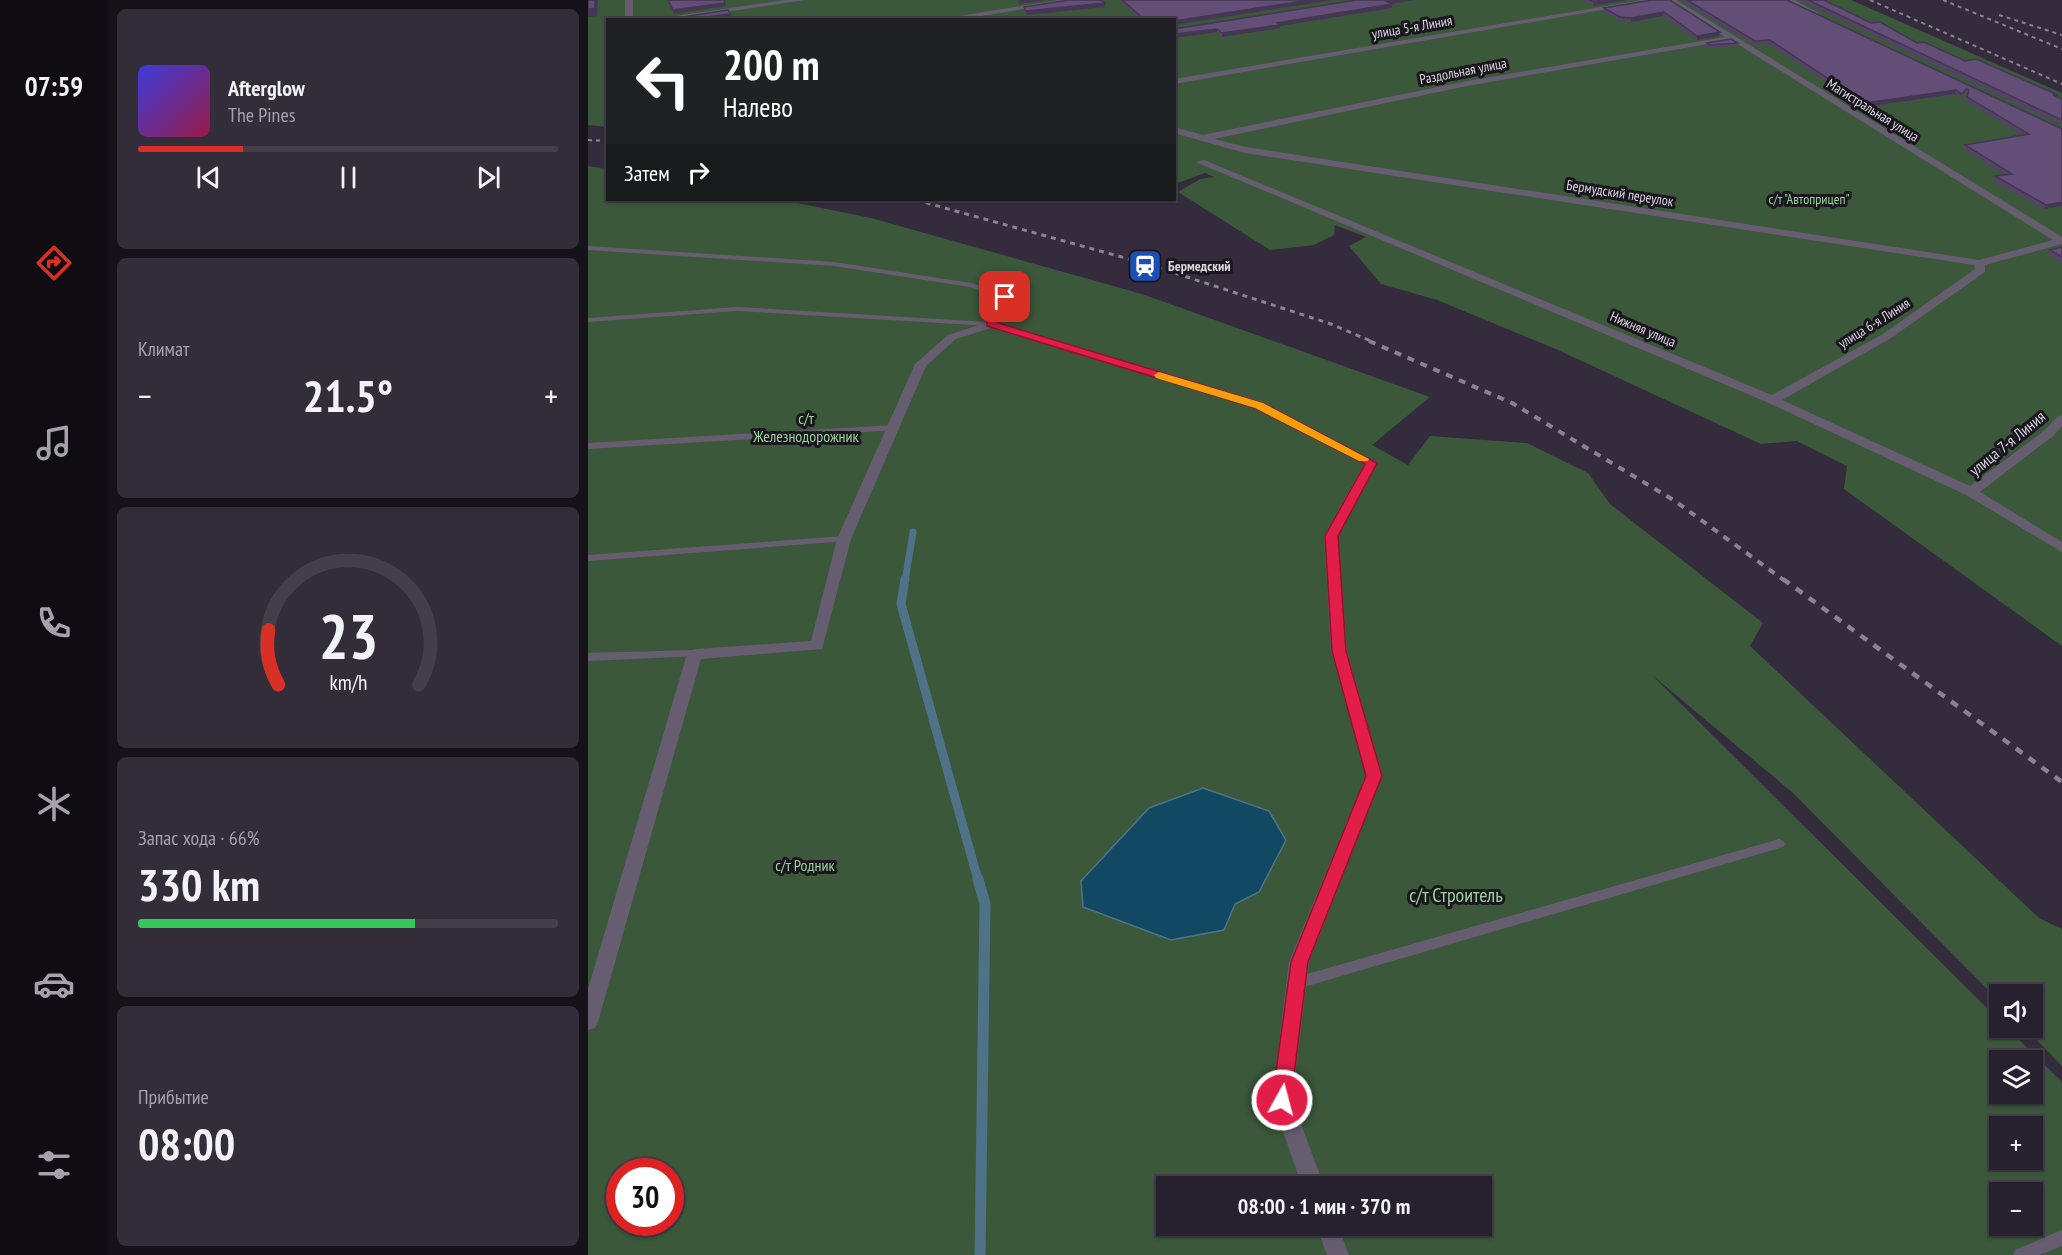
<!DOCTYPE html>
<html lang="ru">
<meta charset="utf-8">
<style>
:root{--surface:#27202e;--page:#332d3a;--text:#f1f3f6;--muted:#a4a3aa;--line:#433e4a;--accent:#d93025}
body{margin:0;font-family:"PT Sans Narrow",sans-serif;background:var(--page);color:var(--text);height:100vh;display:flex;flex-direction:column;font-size:22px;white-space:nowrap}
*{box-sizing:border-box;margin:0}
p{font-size:20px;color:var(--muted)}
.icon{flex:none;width:33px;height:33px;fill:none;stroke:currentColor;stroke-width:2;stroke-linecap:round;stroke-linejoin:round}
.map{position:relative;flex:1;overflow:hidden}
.panel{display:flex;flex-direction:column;gap:9px;padding:9px;background:#151219;width:480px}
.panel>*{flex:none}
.top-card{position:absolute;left:18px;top:18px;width:570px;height:183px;border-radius:0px;box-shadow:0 2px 4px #0004,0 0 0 2px var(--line);background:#202124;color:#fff;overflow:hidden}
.tools{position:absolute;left:1401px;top:984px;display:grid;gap:12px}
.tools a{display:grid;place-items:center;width:54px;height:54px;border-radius:0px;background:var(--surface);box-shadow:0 2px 4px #0004,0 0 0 2px var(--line);font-size:30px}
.speed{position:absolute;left:18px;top:1158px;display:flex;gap:12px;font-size:30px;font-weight:700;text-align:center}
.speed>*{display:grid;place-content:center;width:78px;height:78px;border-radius:50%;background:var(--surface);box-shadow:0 2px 4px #0004,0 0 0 2px var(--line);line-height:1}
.speed .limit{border:9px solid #d22;background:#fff;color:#111}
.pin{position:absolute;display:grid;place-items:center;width:51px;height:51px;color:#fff;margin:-26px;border-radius:12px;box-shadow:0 3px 9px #0006}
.me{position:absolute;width:66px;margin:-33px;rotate:7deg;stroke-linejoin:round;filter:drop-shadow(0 0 4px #0008)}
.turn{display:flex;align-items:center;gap:21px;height:126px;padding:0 18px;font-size:27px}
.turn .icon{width:78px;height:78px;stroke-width:2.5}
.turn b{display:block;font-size:42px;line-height:51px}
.then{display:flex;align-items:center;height:57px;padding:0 18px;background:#0003;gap:12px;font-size:22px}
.big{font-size:45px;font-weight:700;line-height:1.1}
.panel .widget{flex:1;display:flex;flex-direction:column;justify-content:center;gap:9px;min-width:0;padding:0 21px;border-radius:9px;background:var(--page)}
.panel .dial{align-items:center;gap:0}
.dial svg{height:156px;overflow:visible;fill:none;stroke:var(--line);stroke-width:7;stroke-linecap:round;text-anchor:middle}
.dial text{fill:var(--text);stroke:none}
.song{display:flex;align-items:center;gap:18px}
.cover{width:72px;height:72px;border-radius:9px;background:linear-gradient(135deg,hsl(240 70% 55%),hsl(340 70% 35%))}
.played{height:6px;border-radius:3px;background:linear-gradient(90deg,var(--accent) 25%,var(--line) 25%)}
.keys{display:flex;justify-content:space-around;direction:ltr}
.heat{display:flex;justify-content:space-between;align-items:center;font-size:33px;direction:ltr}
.charge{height:9px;border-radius:4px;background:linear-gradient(90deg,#34c759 66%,var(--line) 0)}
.trip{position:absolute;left:568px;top:1176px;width:336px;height:60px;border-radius:0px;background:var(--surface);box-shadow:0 2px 4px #0004,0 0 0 2px var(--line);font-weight:700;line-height:60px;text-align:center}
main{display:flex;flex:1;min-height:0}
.tabs{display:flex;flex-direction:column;width:108px;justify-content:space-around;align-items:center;background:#100d12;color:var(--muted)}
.tabs .icon{width:42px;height:42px}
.tabs .current{color:var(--accent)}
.tabs b{font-size:27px;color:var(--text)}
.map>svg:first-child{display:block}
.green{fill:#3b583b;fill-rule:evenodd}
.water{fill:#114962;stroke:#4e7388;stroke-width:1.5}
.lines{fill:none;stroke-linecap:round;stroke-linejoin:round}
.stream-far2{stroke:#4e7388;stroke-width:7}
.stream-far1{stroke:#4e7388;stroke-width:9}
.stream{stroke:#4e7388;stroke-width:11}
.lane{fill:#675d71;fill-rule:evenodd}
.street{fill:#675d71;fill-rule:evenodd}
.rail-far3{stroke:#898290;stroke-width:2;stroke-dasharray:4 4;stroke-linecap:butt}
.rail-far2{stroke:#898290;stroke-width:3;stroke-dasharray:5 5;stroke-linecap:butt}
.rail-far1{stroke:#898290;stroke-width:4;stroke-dasharray:7 7;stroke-linecap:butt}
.rail{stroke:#898290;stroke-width:4.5;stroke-dasharray:8 8;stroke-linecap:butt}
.wall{fill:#544366}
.shaded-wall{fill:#453753}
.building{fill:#624e77;stroke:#453753;stroke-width:1.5}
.route{fill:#e11d48;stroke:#92132f;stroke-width:1.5}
.slow{fill:#f59e0b}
.labels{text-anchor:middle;stroke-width:6;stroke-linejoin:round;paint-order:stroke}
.far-street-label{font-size:14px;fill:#dbd6e1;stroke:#19161e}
.far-park-label{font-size:14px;fill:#99d399;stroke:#19161e}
.far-poi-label{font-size:14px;font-weight:bold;fill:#dbd6e1;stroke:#19161e;text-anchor:start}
.park-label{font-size:16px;fill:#99d399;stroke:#19161e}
.street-label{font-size:16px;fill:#dbd6e1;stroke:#19161e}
.near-park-label{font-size:20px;fill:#99d399;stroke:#19161e}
</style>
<main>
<nav class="tabs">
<b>07:59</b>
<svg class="icon current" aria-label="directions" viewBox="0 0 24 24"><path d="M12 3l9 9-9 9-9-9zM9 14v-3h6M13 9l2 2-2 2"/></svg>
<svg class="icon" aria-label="music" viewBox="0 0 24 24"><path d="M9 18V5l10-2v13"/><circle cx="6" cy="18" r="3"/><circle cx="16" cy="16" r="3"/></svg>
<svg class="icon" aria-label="phone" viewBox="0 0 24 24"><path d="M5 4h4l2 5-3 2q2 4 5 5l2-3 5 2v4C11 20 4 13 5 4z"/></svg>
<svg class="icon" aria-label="climate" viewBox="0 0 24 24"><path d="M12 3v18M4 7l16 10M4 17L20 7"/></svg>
<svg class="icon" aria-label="car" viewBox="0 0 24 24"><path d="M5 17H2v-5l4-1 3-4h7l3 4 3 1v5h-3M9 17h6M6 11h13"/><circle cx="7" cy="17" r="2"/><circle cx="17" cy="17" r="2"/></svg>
<svg class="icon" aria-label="filters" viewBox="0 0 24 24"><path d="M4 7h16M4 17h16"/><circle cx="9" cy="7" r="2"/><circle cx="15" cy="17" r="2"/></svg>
</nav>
<section class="panel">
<div class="widget">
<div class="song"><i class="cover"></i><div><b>Afterglow</b><p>The Pines</p></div></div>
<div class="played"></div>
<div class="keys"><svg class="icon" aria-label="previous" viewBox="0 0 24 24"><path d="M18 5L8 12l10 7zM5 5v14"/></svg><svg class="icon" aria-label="pause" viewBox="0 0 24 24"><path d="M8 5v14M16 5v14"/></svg><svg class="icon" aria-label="next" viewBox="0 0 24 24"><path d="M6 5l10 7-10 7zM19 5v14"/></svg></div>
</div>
<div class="widget"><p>Климат</p>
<div class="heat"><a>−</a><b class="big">21.5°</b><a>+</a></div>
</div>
<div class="widget dial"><svg viewBox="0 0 100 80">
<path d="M14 69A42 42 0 1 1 86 69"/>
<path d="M14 69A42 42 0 0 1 9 41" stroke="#d93025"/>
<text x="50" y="56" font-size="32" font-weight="700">23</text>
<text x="50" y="72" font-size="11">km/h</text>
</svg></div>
<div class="widget"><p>Запас хода · 66%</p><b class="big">330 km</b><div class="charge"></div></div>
<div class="widget"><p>Прибытие</p><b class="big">08:00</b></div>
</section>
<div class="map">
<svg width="1474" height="1255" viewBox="0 0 1474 1255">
<rect width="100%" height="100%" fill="#342b3d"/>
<!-- green -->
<path class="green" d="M0,0h1263l211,93v553l-218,-157 3,-23 -50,-25 -36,3 -203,-94 -121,-50 -56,-16 -32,-38 17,-9 -31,-12 -1,10 -20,10 -44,5 -92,-58 22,-13 14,-2 -9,-4 -30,11 -1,-164h-566l-1,107 -19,-2z
M0,166l19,3 1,31h175l88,18 271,76 288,103 -58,48 36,20 22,-29 97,7 61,30 22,31 153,119 -13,23 289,272 23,11v137l-37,-38h7v-34h-32l-1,7 -206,-208 -141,-118 347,345 1,8h7l55,54v173h-1474zM1412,1060h32v34h-32zM1412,1126h32v34h-32zM32,1172h50v50h-50zM579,1186h315v40h-315zM1412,1192h32v34h-32z"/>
<!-- water -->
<path class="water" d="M615,788l66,23 17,29 -27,52 -24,12 -11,26 -53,10 -88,-33 -2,-26 68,-73z"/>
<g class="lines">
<!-- stream-far2 -->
<path class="stream-far2" d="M317,581l8,-49"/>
<!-- stream-far1 -->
<path class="stream-far1" d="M317,579l-4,25 77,276"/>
<!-- stream -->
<path class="stream" d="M390,879l7,25 -5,351"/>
<!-- lane -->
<path class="lane" d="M0,246l246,16 137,21 37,12v16l-14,15h-3l-254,-15 -149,11v-4l149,-11 252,15 11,-12 1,-12 -31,-11 -136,-21 -246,-16z
M305,425l4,3 -1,2 -308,19v-6z
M256,536l5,3 -2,2 -259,20v-6z
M107,650l5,4 -1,2 -111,5v-8z
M1191,839l4,2 2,3 -2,3 -486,142 -5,-2 -2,-4 2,-4 5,-2z
M1474,1230v16l-22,9h-27l2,-5z"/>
<!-- street -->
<path class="street" d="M37,0h8v20h-8z
M197,0h20l-133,20h-23z
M471,0h19l-121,20h-22z
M1054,0h17l-485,84v-5z
M1079,0h9l386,237v7l-77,21v7l-94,66 -109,62 188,86 75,-56 13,-14 4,-1v11l-9,10 -73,56 82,50v10l-96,-57 -197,-92 -573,-241 8,-2 568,235 111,-61 92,-65 -1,-4 -729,-112 -71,-20v-6l29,8 264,-54 258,-44zM1143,40l322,200 -74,20 -733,-113 -32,-8 253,-53z
M1196,0h10l25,13 -7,2z
M403,321l272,81 114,61 -39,73 9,115 35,124 -73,187 -17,138 32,86h-22l-30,-86 17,-138 77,-187 -35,-124 -7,-115 40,-72 -109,-56 -264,-80 -35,11 -30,27 -75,173 -29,110 -121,10 -103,363 -3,6 -7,2v-41l99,-335 8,-5 116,-8 26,-102 78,-175 33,-29z
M728,1226h22l11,29h-22z"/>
<!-- rail-far3 -->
<path class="rail-far3" d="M1282,0l192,84
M1355,0l119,49
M1411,15l63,20
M0,140l20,1"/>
<!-- rail-far2 -->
<path class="rail-far2" d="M328,200l231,64 184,60 42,18"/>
<!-- rail-far1 -->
<path class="rail-far1" d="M781,341l143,62 163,98 110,80"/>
<!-- rail -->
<path class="rail" d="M1195,579l279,203"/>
</g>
<!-- wall -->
<path class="wall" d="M531,0h214l-159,20h-33z
M769,0h57l-23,4h1v4l-112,18v2l-58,9 -5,-5 -43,6v-9z
M994,0h46l-35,6z
M1064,0l68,32 -1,4 -22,4 -34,-24 -32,6 -11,-1 -16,-9v-4z
M1092,0h107l275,129v77l-18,3 -51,-28 2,-5 10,-1 -42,-26 2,-4 57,-10 -56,-34 1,-7 -3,-1 -3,5 -6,-4 -91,13 -95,-63 -15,1z
M1211,0h25l47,23 46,20 140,54 5,2v26z
M1119,43h31l-1,3 -28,2 -3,-1z
M1474,247v16l-14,-9 2,-4z"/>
<!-- shaded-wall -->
<path class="shaded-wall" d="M7,0h3l-1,16 -9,1v-8z
M434,0h23l-26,4 -1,-3z
M722,0h23l-159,25v-4z
M804,0h22l-28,5v-4z
M1019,0h21l-35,6 1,-4z
M137,3l1,3 -52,8 -1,-4z
M517,3v4l-78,8 -1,-4z
M804,4v4l-112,18v2l-58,9v-4l55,-10z
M1076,12l-1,4 -32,6v-4z
M142,14l1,4 -17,2h-35z
M629,29v3l-43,6v-4z
M1132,32l-1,4 -22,4v-4z
M1368,90l-1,4 -91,13 1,-4z
M1474,202v4l-18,3 2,-4z"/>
<!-- building -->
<path class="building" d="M0,0h7v8l-7,1z
M80,0h56l1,3 -52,7z
M481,0h32l4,3 -79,8 -2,-4z
M534,0h188l-136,21v-1h-29z
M769,0h35l-6,1 6,3 -115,19 3,2 -58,8 -5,-4 -43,5v-5z
M1001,0h18l-13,2z
M1064,0h18l50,32 -23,4 -33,-24 -33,6 -11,-1 -16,-9z
M1099,0h100l275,129v73l-16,3 -51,-29 17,-2 -47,-29 64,-11 -62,-37 2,-7 -3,-1 -4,5 -6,-4 -91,13 -95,-63 -15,1z
M1220,0h16l47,23 9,-1 37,21 7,-1 41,19 11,-2 82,36h-5l9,4v21z
M140,10l2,4 -51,6h-2l-1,-2z
M1143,39l7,4 -28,2 -3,-2z
M1474,247v10l-12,-7z"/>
<!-- route -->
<path class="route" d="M417,294l5,3 -1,14 -11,12 265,80 114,60 -39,73 8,115 36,125 -74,186 -17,138 -3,6 -6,3 -7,-3 -3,-6 19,-138 75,-186 -34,-125 -7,-115 40,-72 -110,-56 -268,-82v-4l12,-12 1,-13z"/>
<!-- slow -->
<path class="slow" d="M571,372l104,31 106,56 -1,2h-9l-104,-53 -99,-30 -2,-3z"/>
<!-- icons -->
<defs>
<symbol id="station-square" viewBox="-11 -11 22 22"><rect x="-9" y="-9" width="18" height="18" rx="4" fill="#1a4fb4" stroke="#19161e"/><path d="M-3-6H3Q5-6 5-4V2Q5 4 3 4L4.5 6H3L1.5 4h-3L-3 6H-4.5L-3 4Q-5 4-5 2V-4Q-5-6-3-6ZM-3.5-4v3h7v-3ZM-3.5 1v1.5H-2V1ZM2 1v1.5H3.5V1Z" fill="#fff"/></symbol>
</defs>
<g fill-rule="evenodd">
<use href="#station-square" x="538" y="247" width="38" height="38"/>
</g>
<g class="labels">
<!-- far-street labels -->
<g class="far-street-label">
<text transform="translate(824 27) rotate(-10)" y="5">улица 5-я Линия</text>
<text transform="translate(875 71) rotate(-11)" y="5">Раздольная улица</text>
<text transform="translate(1285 110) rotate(32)" y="5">Магистральная улица</text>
<text transform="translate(1032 193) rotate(9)" y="5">Бермудский переулок</text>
<text transform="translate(1286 323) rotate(-32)" y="5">улица 6-я Линия</text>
<text transform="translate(1055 329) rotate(23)" y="5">Нижняя улица</text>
</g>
<!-- far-park labels -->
<g class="far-park-label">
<text x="1221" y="204">с/т "Автоприцеп"</text>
</g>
<!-- far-poi labels -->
<g class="far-poi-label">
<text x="580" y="271">Бермедский</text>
</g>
<!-- park labels -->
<g class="park-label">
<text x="218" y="424">с/т<tspan x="218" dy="18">Железнодорожник</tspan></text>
<text x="217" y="871">с/т Родник</text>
</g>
<!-- street labels -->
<g class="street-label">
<text transform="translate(1419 443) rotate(-39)" y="6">улица 7-я Линия</text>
</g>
<!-- near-park labels -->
<g class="near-park-label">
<text x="868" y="902">с/т Строитель</text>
</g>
</g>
</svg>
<div class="tools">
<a><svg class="icon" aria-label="sound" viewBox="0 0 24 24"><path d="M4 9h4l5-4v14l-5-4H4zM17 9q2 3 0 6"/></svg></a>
<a><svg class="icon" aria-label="layers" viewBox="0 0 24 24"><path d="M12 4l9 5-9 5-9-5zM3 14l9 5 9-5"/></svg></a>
<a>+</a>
<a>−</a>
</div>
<div class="speed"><div class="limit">30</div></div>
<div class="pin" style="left:417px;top:297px;background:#d93025"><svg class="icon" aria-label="arrive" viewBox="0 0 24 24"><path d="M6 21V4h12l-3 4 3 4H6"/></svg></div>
<svg class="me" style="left:694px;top:1100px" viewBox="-20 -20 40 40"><circle r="17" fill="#e11d48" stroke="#fff" stroke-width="3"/><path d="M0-11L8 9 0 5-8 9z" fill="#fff"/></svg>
<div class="trip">08:00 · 1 мин · 370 m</div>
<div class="top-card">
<div class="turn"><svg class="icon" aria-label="left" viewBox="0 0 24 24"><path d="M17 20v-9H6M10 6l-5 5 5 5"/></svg><div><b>200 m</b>Налево</div></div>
<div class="then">Затем<svg class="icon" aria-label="right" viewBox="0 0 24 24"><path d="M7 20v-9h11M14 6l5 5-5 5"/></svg></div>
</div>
</div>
</main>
